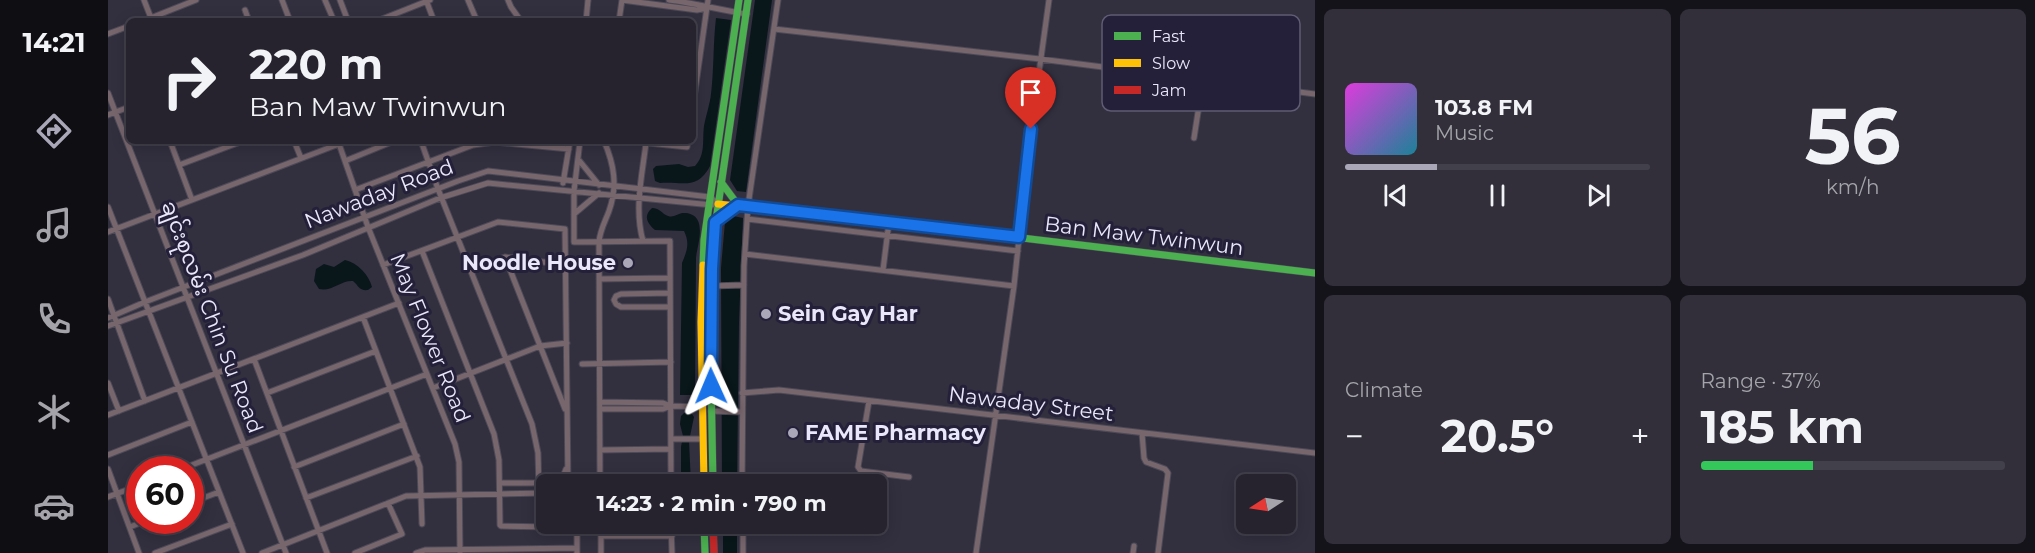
<!DOCTYPE html>
<meta charset="utf-8">
<style>
:root{--surface:#26232f;--page:#322f3b;--text:#f1f3f6;--muted:#a4a4aa;--line:#42404b;--accent:#a9a7b8}
body{margin:0;font-family:Montserrat,"Noto Sans Myanmar",sans-serif;background:var(--page);color:var(--text);height:100vh;display:flex;flex-direction:column;font-size:22px;white-space:nowrap}
*{box-sizing:border-box;margin:0}
p{font-size:20px;color:var(--muted)}
.icon{flex:none;width:33px;height:33px;fill:none;stroke:currentColor;stroke-width:2;stroke-linecap:round;stroke-linejoin:round}
.map{position:relative;flex:1;overflow:hidden}
.side{display:flex;flex-direction:column;gap:9px;padding:9px;background:#15131a;width:720px}
.side>*{flex:none}
.banner{position:absolute;left:18px;top:18px;width:570px;height:126px;border-radius:9px;box-shadow:0 3px 15px #0003,0 0 0 2px var(--line);background:#26232f;color:var(--text);overflow:hidden}
.needle{width:39px;rotate:258deg}
.buttons{position:absolute;left:1128px;top:474px;display:grid;gap:12px}
.buttons a{display:grid;place-items:center;width:60px;height:60px;border-radius:9px;background:var(--surface);box-shadow:0 3px 15px #0003,0 0 0 2px var(--line);font-size:30px}
.speed{position:absolute;left:18px;top:456px;display:flex;gap:12px;font-size:30px;font-weight:700;text-align:center}
.speed>*{display:grid;place-content:center;width:78px;height:78px;border-radius:50%;background:var(--surface);box-shadow:0 3px 15px #0003,0 0 0 2px var(--line);line-height:1}
.speed .limit{border:9px solid #d22;background:#fff;color:#111}
.pin{position:absolute;display:grid;place-items:center;width:51px;height:51px;color:#fff;margin:-62px -26px;border-radius:50% 50% 50% 0;rotate:-45deg;box-shadow:0 0 6px #0007}
.pin .icon{rotate:45deg}
.me{position:absolute;width:66px;margin:-33px;rotate:359deg;stroke-linejoin:round;filter:drop-shadow(0 0 4px #0008)}
.turn{display:flex;align-items:center;gap:21px;height:126px;padding:0 24px;font-size:27px}
.turn .icon{width:78px;height:78px;stroke-width:2.5}
.turn b{display:block;font-size:42px;line-height:51px}
.big{font-size:45px;font-weight:700;line-height:1.1}
.side .widget{flex:1;display:flex;flex-direction:column;justify-content:center;gap:9px;min-width:0;padding:0 21px;border-radius:9px;background:var(--page)}
.side .dial{align-items:center;gap:0}
.dial b{font-size:78px;line-height:1}
.song{display:flex;align-items:center;gap:18px}
.cover{width:72px;height:72px;border-radius:9px;background:linear-gradient(135deg,hsl(300 70% 55%),hsl(190 70% 35%))}
.played{height:6px;border-radius:3px;background:linear-gradient(90deg,var(--accent) 30%,var(--line) 30%)}
.keys{display:flex;justify-content:space-around;direction:ltr}
.heat{display:flex;justify-content:space-between;align-items:center;font-size:33px;direction:ltr}
.charge{height:9px;border-radius:4px;background:linear-gradient(90deg,#34c759 37%,var(--line) 0)}
.side .tiles{flex:1;display:grid;gap:9px;grid-template-columns:repeat(2,1fr)}
.trip{position:absolute;left:428px;top:474px;width:351px;height:60px;border-radius:9px;background:var(--surface);box-shadow:0 3px 15px #0003,0 0 0 2px var(--line);font-weight:700;line-height:60px;text-align:center}
main{display:flex;flex:1;min-height:0}
.menu{display:flex;flex-direction:column;width:108px;justify-content:space-around;align-items:center;background:#0f0e13;color:var(--muted)}
.menu .icon{width:42px;height:42px}
.menu .active{color:var(--accent)}
.menu b{font-size:27px;color:var(--text)}
.map>svg:first-child{display:block}
.water{fill:#09171a}
.lines{fill:none;stroke-linecap:round;stroke-linejoin:round}
.street-casing{stroke:#4c4a57;stroke-width:7}
.fast-casing{stroke:#4c4a57;stroke-width:8}
.slow-casing{stroke:#4c4a57;stroke-width:8}
.jam-casing{stroke:#4c4a57;stroke-width:8}
.street{stroke:#78666d;stroke-width:5}
.fast{stroke:#4caf50;stroke-width:7}
.slow{stroke:#ffc107;stroke-width:7}
.jam{stroke:#c62828;stroke-width:7}
.route-casing{stroke:#114b97;stroke-width:15}
.route{stroke:#1a73e8;stroke-width:10}
.poi-dot{fill:#a9a7b8;stroke:#24203a;stroke-width:2}
.labels{text-anchor:middle;stroke-width:6;stroke-linejoin:round;paint-order:stroke}
.street-label{font-size:21px;fill:#e9e7f9;stroke:#24203a}
.poi-label{font-size:21px;font-weight:bold;fill:#e9e7f9;stroke:#24203a;text-anchor:start}
.key{fill:#24203a;stroke:#5f5c73;stroke-width:1.5}
.key-label{font-size:16px;fill:#e9e7f9}
</style>
<main>
<nav class="menu">
<b>14:21</b>
<svg class="icon active" aria-label="directions" viewBox="0 0 24 24"><path d="M12 3l9 9-9 9-9-9zM9 14v-3h6M13 9l2 2-2 2"/></svg>
<svg class="icon" aria-label="music" viewBox="0 0 24 24"><path d="M9 18V5l10-2v13"/><circle cx="6" cy="18" r="3"/><circle cx="16" cy="16" r="3"/></svg>
<svg class="icon" aria-label="phone" viewBox="0 0 24 24"><path d="M5 4h4l2 5-3 2q2 4 5 5l2-3 5 2v4C11 20 4 13 5 4z"/></svg>
<svg class="icon" aria-label="climate" viewBox="0 0 24 24"><path d="M12 3v18M4 7l16 10M4 17L20 7"/></svg>
<svg class="icon" aria-label="car" viewBox="0 0 24 24"><path d="M5 17H2v-5l4-1 3-4h7l3 4 3 1v5h-3M9 17h6M6 11h13"/><circle cx="7" cy="17" r="2"/><circle cx="17" cy="17" r="2"/></svg>
</nav>
<div class="map">
<svg width="1207" height="553" viewBox="0 0 1207 553">
<rect width="100%" height="100%" fill="#322f3f"/>
<!-- water -->
<path class="water" d="M647,0h17l-26,192 -9,-1 -7,-11z
M608,18l15,2 -21,146c-13,25 -28,15 -50,17l-5,-2 -2,-12 3,-3 23,-2 9,3 7,-1c11,-12 7,-25 9,-40 2,-11 6,-22 7,-32 3,-26 2,-51 5,-76z
M544,208c8,0 10,6 16,8 6,2 9,-2 14,-3 28,-1 15,32 14,45l-1,137h-15l2,-132c5,-12 8,-20 2,-32l-29,-1c-8,-7 -12,-14 -3,-22z
M625,216l10,2 -4,104 -2,162h-15l-1,-216 4,-46z
M237,260c13,3 24,15 27,27l-4,3c-9,1 -9,-4 -15,-9 -12,-1 -21,11 -34,8l-5,-8 2,-12 8,-5 10,3z
M576,413l8,1 2,3 -5,24 2,43h-10v-37l2,-11 -3,-12 1,-8z
M615,524h14v29h-14z"/>
<g class="lines">
<defs>
<path id="street" d="M36,0l7,18
M174,0l8,21
M217,0l9,21
M232,0l8,21
M318,0l8,21
M360,0l9,21
M400,0l3,7 10,14
M514,0l75,10 10,-2
M561,0c26,3 51,10 78,14
M137,10l4,11
M35,21l53,-21
M269,21l53,-21
M478,21l2,-21
M511,21l3,-21
M666,29l266,30 275,35
M0,34l21,-8
M1136,85l7,-55
M0,93l178,460
M585,105l15,-105
M0,115l21,-8
M1086,138l9,-58
M62,141l22,59
M186,141l7,17
M230,141l30,86 87,217 4,18 1,91
M313,141l17,48 94,235 6,29 1,40
M472,141l-6,50v51l96,-1 1,243
M521,141l58,6 1,-6
M470,159l21,26
M237,161l49,-20
M71,165l64,-24
M455,183l7,-42
M247,190l118,-45 22,-3 74,7
M0,207l135,346
M466,214l25,-21
M639,219l271,32
M0,232l231,-88
M535,241c-9,-32 -1,-65 3,-98
M314,251l72,183 5,26 1,65 1,1 50,1 2,-3
M637,254l269,32
M397,257l60,152
M275,265l115,-43 67,7 3,255
M363,270l34,-13 61,8
M775,270l6,-48
M491,279l71,-1
M603,286l33,-1
M562,293l-49,1 -5,2 -2,4 2,4 5,3h49
M0,299l37,102
M255,317l57,150 2,57
M0,318l37,-16 313,-121 30,-10 222,26 8,7
M0,326l195,-71 137,-57 48,-15 224,22
M146,359l73,194
M474,364l89,-2
M0,383l11,28
M325,388l107,-42 27,-3
M159,393l109,-42
M634,393l37,-3 536,63
M761,401l-11,66 3,4 48,6
M492,402l63,1 8,3 -8,3h-63
M563,406l31,1
M603,411l31,1
M0,415l291,-112
M1034,433l2,25 2,4 19,7 3,4 -10,80
M563,439h32
M492,450l71,-1
M0,455l84,-33
M186,467l110,-43
M0,469l31,84
M71,470l248,-96
M392,483c21,0 41,1 62,-4l4,-10
M492,484l-1,-242c1,-12 6,-20 10,-31 9,-25 5,-47 -5,-70
M634,484l2,-218 4,-60 30,-206
M0,497l32,-12
M198,498l111,-42
M82,503l29,-11
M469,524v29
M493,524v29
M563,524l1,29
M635,524v29
M22,527l17,-7
M493,536h71
M47,553l77,-29
M154,553l144,-57 140,-3
M247,553l47,-19 -14,-31
M308,553l9,-3 152,-2
M868,553l38,-267 14,-134 21,-152
M1025,553l1,-7"/>
<path id="fast" d="M607,222l23,-17 -17,-23
M813,226l394,47
M595,265l1,-25 35,-240
M605,484l-3,-162 3,-81 35,-241
M596,524l1,29"/>
<path id="slow" d="M610,204l203,22
M595,265l-2,57 3,162"/>
<path id="jam" d="M605,524l1,29"/>
</defs>
<!-- street casing -->
<use href="#street" class="street-casing"/>
<!-- fast casing -->
<use href="#fast" class="fast-casing"/>
<!-- slow casing -->
<use href="#slow" class="slow-casing"/>
<!-- jam casing -->
<use href="#jam" class="jam-casing"/>
<!-- street -->
<use href="#street" class="street"/>
<!-- fast -->
<use href="#fast" class="fast"/>
<!-- slow -->
<use href="#slow" class="slow"/>
<!-- jam -->
<use href="#jam" class="jam"/>
</g>
<g class="lines">
<defs>
<path id="route" d="M603,386l1,-117 3,-47 23,-17 281,32 12,-108"/>
</defs>
<!-- route casing -->
<use href="#route" class="route-casing"/>
<!-- route -->
<use href="#route" class="route"/>
</g>
<!-- markers -->
<g class="poi-dot">
<circle cx="520" cy="263" r="6"/>
<circle cx="658" cy="314" r="6"/>
<circle cx="685" cy="433" r="6"/>
</g>
<g class="labels">
<!-- street labels -->
<g class="street-label">
<text transform="translate(271 194) rotate(-21)" y="7">Nawaday Road</text>
<text transform="translate(1036 236) rotate(7)" y="7">Ban Maw Twinwun</text>
<text transform="translate(104 317) rotate(69)" y="7">ချင်းစုလမ်း Chin Su Road</text>
<text transform="translate(322 338) rotate(68)" y="7">May Flower Road</text>
<text transform="translate(923 404) rotate(7)" y="7">Nawaday Street</text>
</g>
<!-- poi labels -->
<g class="poi-label">
<text x="508" y="270" text-anchor="end">Noodle House</text>
<text x="670" y="321">Sein Gay Har</text>
<text x="697" y="440">FAME Pharmacy</text>
</g>
</g>
<!-- legend -->
<rect x="994" y="15" width="198" height="96" rx="9" class="key"/>
<rect x="1006" y="32" width="27" height="8" fill="#4caf50"/>
<rect x="1006" y="59" width="27" height="8" fill="#ffc107"/>
<rect x="1006" y="86" width="27" height="8" fill="#c62828"/>
<g class="key-label">
<text x="1044" y="42">Fast</text>
<text x="1044" y="69">Slow</text>
<text x="1044" y="96">Jam</text>
</g>
</svg>
<div class="buttons">
<a><svg class="needle" viewBox="-14 -14 28 28"><path d="M0-13l5 13h-10z" fill="#e53935"/><path d="M0 13l5-13h-10z" fill="#a4a4aa"/></svg></a>
</div>
<div class="speed"><div class="limit">60</div></div>
<div class="pin" style="left:923px;top:129px;background:#d93025"><svg class="icon" aria-label="arrive" viewBox="0 0 24 24"><path d="M6 21V4h12l-3 4 3 4H6"/></svg></div>
<svg class="me" style="left:603px;top:386px" viewBox="-20 -20 40 40"><path d="M0-17L14 15 0 8-14 15z" fill="#1a73e8" stroke="#fff" stroke-width="4"/></svg>
<div class="trip">14:23 · 2 min · 790 m</div>
<div class="banner">
<div class="turn"><svg class="icon" aria-label="right" viewBox="0 0 24 24"><path d="M7 20v-9h11M14 6l5 5-5 5"/></svg><div><b>220 m</b>Ban Maw Twinwun</div></div>
</div>
</div>
<section class="side">
<div class="tiles">
<div class="widget">
<div class="song"><i class="cover"></i><div><b>103.8 FM</b><p>Music</p></div></div>
<div class="played"></div>
<div class="keys"><svg class="icon" aria-label="previous" viewBox="0 0 24 24"><path d="M18 5L8 12l10 7zM5 5v14"/></svg><svg class="icon" aria-label="pause" viewBox="0 0 24 24"><path d="M8 5v14M16 5v14"/></svg><svg class="icon" aria-label="next" viewBox="0 0 24 24"><path d="M6 5l10 7-10 7zM19 5v14"/></svg></div>
</div>
<div class="widget dial"><b>56</b><p>km/h</p></div>
<div class="widget"><p>Climate</p>
<div class="heat"><a>−</a><b class="big">20.5°</b><a>+</a></div>
</div>
<div class="widget"><p>Range · 37%</p><b class="big">185 km</b><div class="charge"></div></div>
</div>
</section>
</main>
